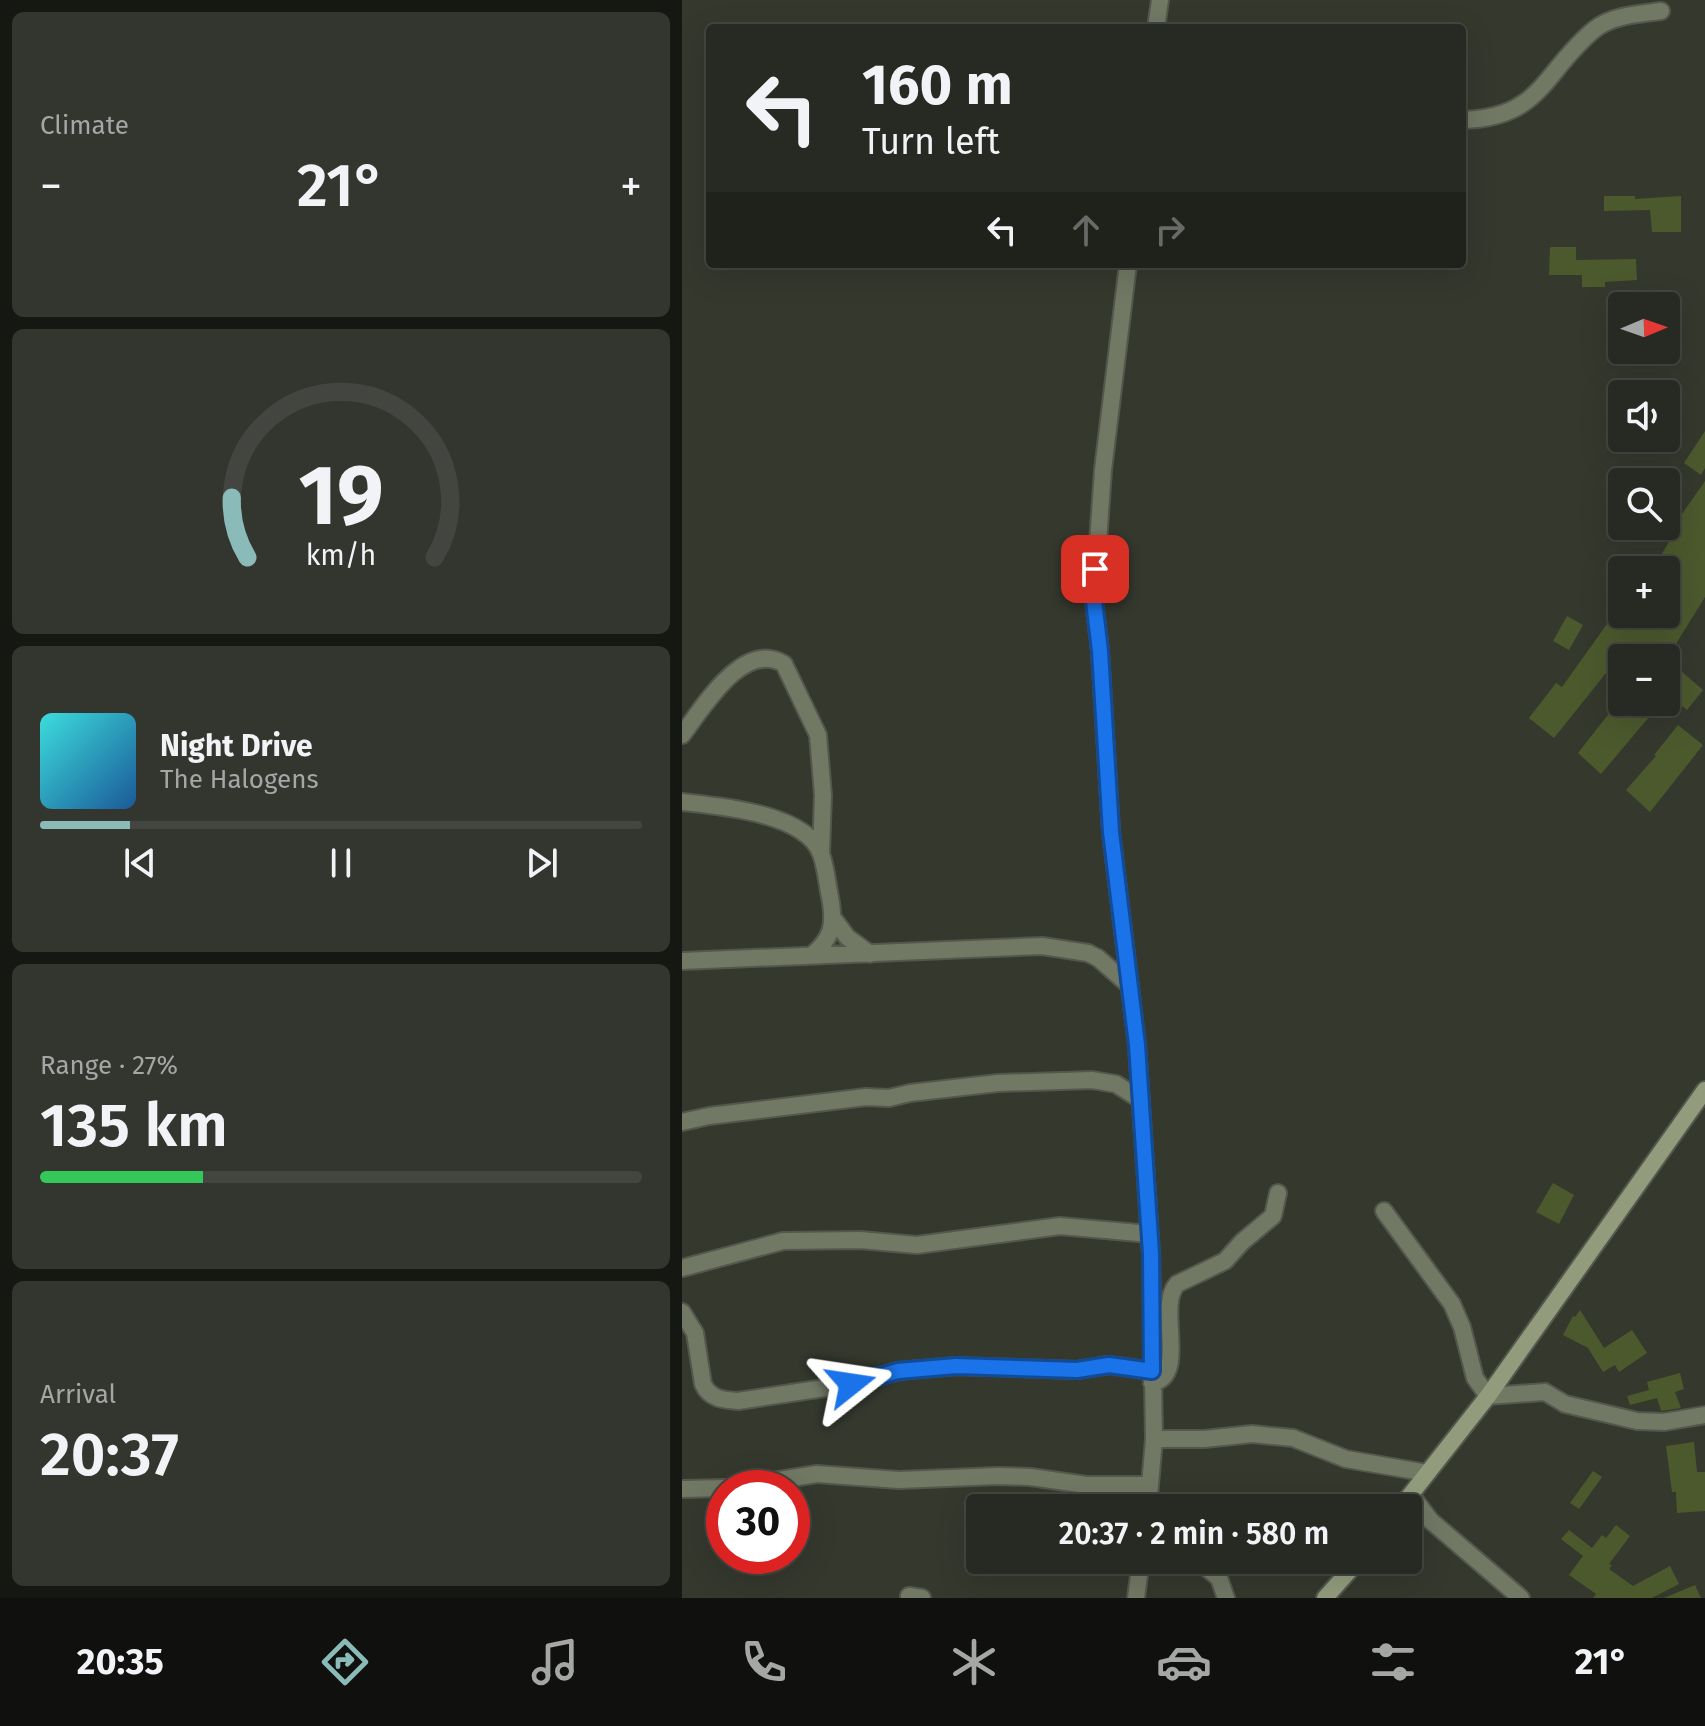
<!DOCTYPE html>
<meta charset="utf-8">
<style>
:root{--surface:#272a22;--page:#33362f;--text:#f1f3f6;--muted:#a4a7a5;--line:#434640;--accent:#8bbbb9}
body{margin:0;font-family:"Fira Sans",sans-serif;background:var(--page);color:var(--text);height:100vh;display:flex;flex-direction:column;font-size:30px;white-space:nowrap}
*{box-sizing:border-box;margin:0}
p{font-size:26px;color:var(--muted)}
.icon{flex:none;width:44px;height:44px;fill:none;stroke:currentColor;stroke-width:2;stroke-linecap:round;stroke-linejoin:round}
.map{position:relative;flex:1;overflow:hidden}
.details{display:flex;flex-direction:column;gap:12px;padding:12px;background:#151713;width:682px}
.details>*{flex:none}
.top-card{position:absolute;left:24px;top:24px;width:760px;height:244px;border-radius:8px;box-shadow:0 8px 32px #0002,0 0 0 2px var(--line);background:#272a22;color:var(--text);overflow:hidden}
.needle{width:52px;rotate:88deg}
.buttons{position:absolute;left:926px;top:292px;display:grid;gap:16px}
.buttons a{display:grid;place-items:center;width:72px;height:72px;border-radius:8px;background:var(--surface);box-shadow:0 8px 32px #0002,0 0 0 2px var(--line);font-size:40px}
.speed{position:absolute;left:24px;top:1470px;display:flex;gap:16px;font-size:40px;font-weight:700;text-align:center}
.speed>*{display:grid;place-content:center;width:104px;height:104px;border-radius:50%;background:var(--surface);box-shadow:0 8px 32px #0002,0 0 0 2px var(--line);line-height:1}
.speed .limit{border:12px solid #d22;background:#fff;color:#111}
.pin{position:absolute;display:grid;place-items:center;width:68px;height:68px;color:#fff;margin:-34px;border-radius:16px;box-shadow:0 4px 12px #0006}
.me{position:absolute;width:88px;margin:-44px;rotate:75deg;stroke-linejoin:round;filter:drop-shadow(0 0 6px #0008)}
.turn{display:flex;align-items:center;gap:28px;height:168px;padding:0 24px;font-size:36px}
.turn .icon{width:104px;height:104px;stroke-width:2.5}
.turn b{display:block;font-size:56px;line-height:68px}
.lanes{display:flex;align-items:center;height:76px;padding:0 24px;background:#0003;justify-content:center;gap:40px;direction:ltr}
.lanes .off{opacity:.35}
.big{font-size:60px;font-weight:600;line-height:1.1}
.details .widget{flex:1;display:flex;flex-direction:column;justify-content:center;gap:12px;min-width:0;padding:0 28px;border-radius:12px;background:var(--page)}
.details .dial{align-items:center;gap:0}
.dial svg{height:208px;overflow:visible;fill:none;stroke:var(--line);stroke-width:7;stroke-linecap:round;text-anchor:middle}
.dial text{fill:var(--text);stroke:none}
.song{display:flex;align-items:center;gap:24px}
.cover{width:96px;height:96px;border-radius:12px;background:linear-gradient(135deg,hsl(180 70% 55%),hsl(210 70% 35%))}
.played{height:8px;border-radius:4px;background:linear-gradient(90deg,var(--accent) 15%,var(--line) 15%)}
.keys{display:flex;justify-content:space-around;direction:ltr}
.heat{display:flex;justify-content:space-between;align-items:center;font-size:44px;direction:ltr}
.charge{height:12px;border-radius:6px;background:linear-gradient(90deg,#34c759 27%,var(--line) 0)}
.trip{position:absolute;left:284px;top:1494px;width:456px;height:80px;border-radius:8px;background:var(--surface);box-shadow:0 8px 32px #0002,0 0 0 2px var(--line);font-weight:600;line-height:80px;text-align:center}
.menu{display:flex;height:128px;justify-content:space-around;align-items:center;background:#10110e;color:var(--muted)}
.menu .icon{width:56px;height:56px}
.menu .on{color:var(--accent)}
.menu b{font-size:36px;color:var(--text)}
main{display:flex;flex:1;min-height:0}
.map>svg:first-child{display:block}
.building{fill:#4c592d}
.lines{fill:none;stroke-linecap:round;stroke-linejoin:round}
.street-casing{stroke:#53574c;stroke-width:20}
.secondary-casing{stroke:#53574c;stroke-width:20}
.street{stroke:#717864;stroke-width:16}
.secondary{stroke:#929c7d;stroke-width:16}
.route-casing{stroke:#114b97;stroke-width:20}
.route{stroke:#1a73e8;stroke-width:14}
</style>
<main>
<section class="details">
<div class="widget"><p>Climate</p>
<div class="heat"><a>−</a><b class="big">21°</b><a>+</a></div>
</div>
<div class="widget dial"><svg viewBox="0 0 100 80">
<path d="M14 69A42 42 0 1 1 86 69"/>
<path d="M14 69A42 42 0 0 1 8 46" stroke="#8bbbb9"/>
<text x="50" y="56" font-size="32" font-weight="700">19</text>
<text x="50" y="72" font-size="11">km/h</text>
</svg></div>
<div class="widget">
<div class="song"><i class="cover"></i><div><b>Night Drive</b><p>The Halogens</p></div></div>
<div class="played"></div>
<div class="keys"><svg class="icon" aria-label="previous" viewBox="0 0 24 24"><path d="M18 5L8 12l10 7zM5 5v14"/></svg><svg class="icon" aria-label="pause" viewBox="0 0 24 24"><path d="M8 5v14M16 5v14"/></svg><svg class="icon" aria-label="next" viewBox="0 0 24 24"><path d="M6 5l10 7-10 7zM19 5v14"/></svg></div>
</div>
<div class="widget"><p>Range · 27%</p><b class="big">135 km</b><div class="charge"></div></div>
<div class="widget"><p>Arrival</p><b class="big">20:37</b></div>
</section>
<div class="map">
<svg width="1023" height="1598" viewBox="0 0 1023 1598">
<rect width="100%" height="100%" fill="#34382d"/>
<!-- building -->
<path class="building" d="M922,196h31v3l46,-3v36h-29l-2,-22 -46,1z
M868,247h26v13l60,-1 1,21 -32,2v5h-23v-12h-33z
M1023,431v37l-4,7 -17,-12z
M1023,481v116l-39,63v-2h-44v18l-12,-8 -56,70 -25,-20 27,-35 6,4 60,-84v11h29l15,11v-55h-14l20,-33 -4,-3z
M885,616l16,9 -14,25 -16,-9z
M999,671l22,19 -16,20 -21,-17v-5z
M936,702h28l9,8 -54,64 -23,-21z
M996,725l25,20 -53,67 -24,-22 30,-34 -2,-1z
M871,1183l21,12 -15,29 -23,-12z
M898,1310l24,38 28,-18 15,23 -28,19 -4,-7 -12,7 -15,-24 -25,-13 10,-19 2,1z
M998,1373l4,16 -9,3 6,16 -20,3 -4,-13 -27,7 -3,-9 22,-6 -2,-8z
M1012,1442l3,30h8v39l-28,2 -1,-21h-4l-6,-46z
M911,1471l9,6 -23,32 -9,-6z
M934,1525l14,11 -21,28 3,1 -3,4 24,17 37,-20 9,18 -27,14h-59l3,-4 -27,-19 14,-19 -22,-17 8,-9 23,18 10,-13 4,3z
M1013,1585l6,13h-37z"/>
<g class="lines">
<defs>
<path id="street" d="M474,28l4,-28
M780,120c81,-2 81,-49 133,-91 17,-14 45,-15 66,-18
M446,264l-25,206 -9,131 6,50 11,181 26,213 14,209 3,185 -6,69
M0,735c21,-27 61,-96 102,-71l34,71 5,60 -2,59
M0,802c37,4 124,11 139,52 5,13 6,29 9,43 5,27 3,41 -19,59
M151,918l14,19 23,17
M0,961l360,-15 46,7 10,5 32,28
M0,1122l27,-6 157,-19 23,1 21,-5 88,-10 94,-3 24,4 25,16
M702,1211l68,93 10,23 13,51 13,18 57,-4 20,12 72,17 27,1 41,-7
M0,1268l101,-27 77,-1 57,5 143,-19 90,8
M0,1312l13,21 8,51c7,15 20,16 35,17l113,-17 47,-13 58,-5 121,4 32,-5 43,6
M470,1383c37,-8 4,-75 25,-99l48,-23 17,-19 31,-26 5,-23
M472,1439h50l48,-5 41,4 53,21 81,14
M45,1488l90,-14 82,6 99,-4 32,1 57,8h63
M0,1489l42,-1
M729,1495l20,26 90,77
M515,1560l22,18 7,20
M227,1596l13,2
M454,1598l5,-38"/>
<path id="secondary" d="M718,1508l88,-112 217,-306
M643,1598l34,-38"/>
</defs>
<!-- street casing -->
<use href="#street" class="street-casing"/>
<!-- secondary casing -->
<use href="#secondary" class="secondary-casing"/>
<!-- street -->
<use href="#street" class="street"/>
<!-- secondary -->
<use href="#secondary" class="secondary"/>
</g>
<g class="lines">
<defs>
<path id="route" d="M169,1384l47,-13 58,-5 121,4 32,-5 43,6 -1,-117 -14,-209 -26,-213 -11,-181 -6,-50 1,-32"/>
</defs>
<!-- route casing -->
<use href="#route" class="route-casing"/>
<!-- route -->
<use href="#route" class="route"/>
</g>
</svg>
<div class="buttons">
<a><svg class="needle" viewBox="-14 -14 28 28"><path d="M0-13l5 13h-10z" fill="#e53935"/><path d="M0 13l5-13h-10z" fill="#a4a7a5"/></svg></a>
<a><svg class="icon" aria-label="sound" viewBox="0 0 24 24"><path d="M4 9h4l5-4v14l-5-4H4zM17 9q2 3 0 6"/></svg></a>
<a><svg class="icon" aria-label="search" viewBox="0 0 24 24"><circle cx="10" cy="10" r="6"/><path d="M15 15l6 6"/></svg></a>
<a>+</a>
<a>−</a>
</div>
<div class="speed"><div class="limit">30</div></div>
<div class="pin" style="left:413px;top:569px;background:#d93025"><svg class="icon" aria-label="arrive" viewBox="0 0 24 24"><path d="M6 21V4h12l-3 4 3 4H6"/></svg></div>
<svg class="me" style="left:169px;top:1384px" viewBox="-20 -20 40 40"><path d="M0-17L14 15 0 8-14 15z" fill="#1a73e8" stroke="#fff" stroke-width="4"/></svg>
<div class="trip">20:37 · 2 min · 580 m</div>
<div class="top-card">
<div class="turn"><svg class="icon" aria-label="left" viewBox="0 0 24 24"><path d="M17 20v-9H6M10 6l-5 5 5 5"/></svg><div><b>160 m</b>Turn left</div></div>
<div class="lanes"><svg class="icon" aria-label="left" viewBox="0 0 24 24"><path d="M17 20v-9H6M10 6l-5 5 5 5"/></svg><svg class="icon off" aria-label="ahead" viewBox="0 0 24 24"><path d="M12 20V5M6 11l6-6 6 6"/></svg><svg class="icon off" aria-label="right" viewBox="0 0 24 24"><path d="M7 20v-9h11M14 6l5 5-5 5"/></svg></div>
</div>
</div>
</main>
<nav class="menu">
<b>20:35</b>
<svg class="icon on" aria-label="directions" viewBox="0 0 24 24"><path d="M12 3l9 9-9 9-9-9zM9 14v-3h6M13 9l2 2-2 2"/></svg>
<svg class="icon" aria-label="music" viewBox="0 0 24 24"><path d="M9 18V5l10-2v13"/><circle cx="6" cy="18" r="3"/><circle cx="16" cy="16" r="3"/></svg>
<svg class="icon" aria-label="phone" viewBox="0 0 24 24"><path d="M5 4h4l2 5-3 2q2 4 5 5l2-3 5 2v4C11 20 4 13 5 4z"/></svg>
<svg class="icon" aria-label="climate" viewBox="0 0 24 24"><path d="M12 3v18M4 7l16 10M4 17L20 7"/></svg>
<svg class="icon" aria-label="car" viewBox="0 0 24 24"><path d="M5 17H2v-5l4-1 3-4h7l3 4 3 1v5h-3M9 17h6M6 11h13"/><circle cx="7" cy="17" r="2"/><circle cx="17" cy="17" r="2"/></svg>
<svg class="icon" aria-label="filters" viewBox="0 0 24 24"><path d="M4 7h16M4 17h16"/><circle cx="9" cy="7" r="2"/><circle cx="15" cy="17" r="2"/></svg>
<b>21°</b>
</nav>
